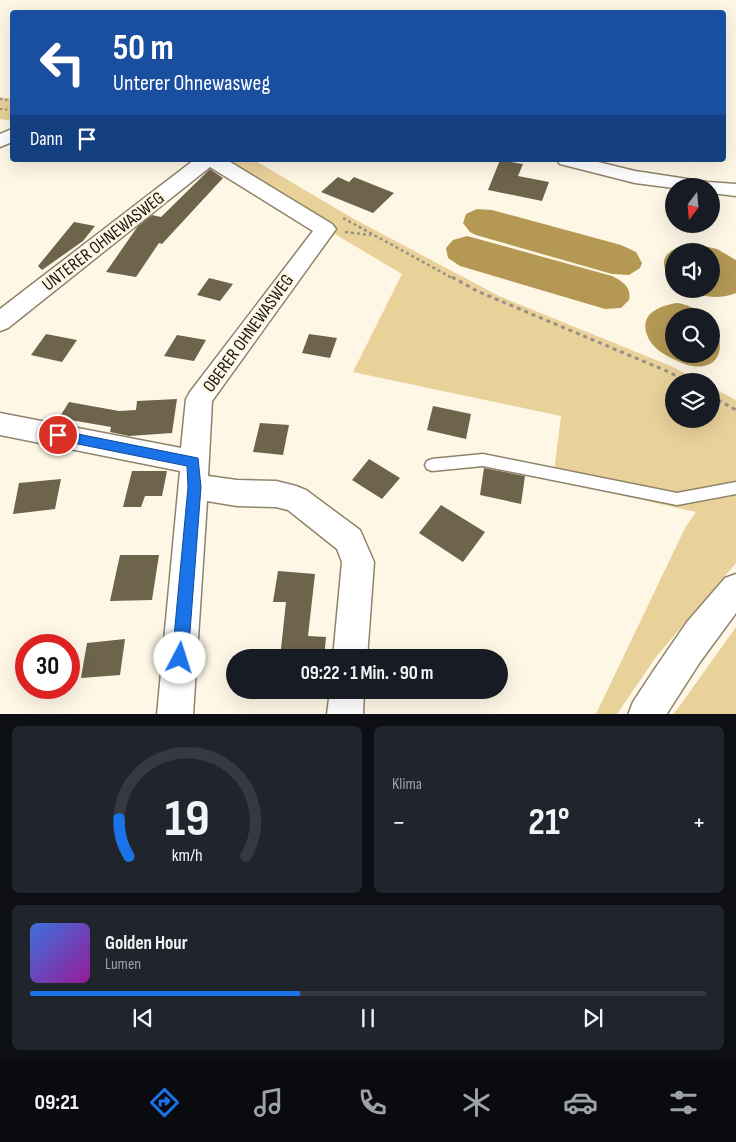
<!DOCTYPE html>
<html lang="de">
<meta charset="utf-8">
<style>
:root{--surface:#171b24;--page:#20242c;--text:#f1f3f6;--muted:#9ea1a6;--line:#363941;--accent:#1a73e8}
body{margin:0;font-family:"Sofia Sans Condensed",sans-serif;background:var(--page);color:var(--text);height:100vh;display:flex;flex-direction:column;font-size:19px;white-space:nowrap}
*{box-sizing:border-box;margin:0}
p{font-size:16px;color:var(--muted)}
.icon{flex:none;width:28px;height:28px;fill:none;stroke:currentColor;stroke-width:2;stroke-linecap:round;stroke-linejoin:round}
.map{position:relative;height:714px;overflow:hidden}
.sheet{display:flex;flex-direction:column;gap:12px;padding:12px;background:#0d0f14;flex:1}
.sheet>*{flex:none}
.top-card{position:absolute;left:10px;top:10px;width:716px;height:152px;border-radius:5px;box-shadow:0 5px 20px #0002;background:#1a4fa0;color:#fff;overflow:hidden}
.needle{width:32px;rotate:196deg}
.controls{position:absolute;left:665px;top:178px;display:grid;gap:10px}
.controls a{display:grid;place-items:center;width:55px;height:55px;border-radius:50%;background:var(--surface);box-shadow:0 5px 20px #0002;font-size:25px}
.speed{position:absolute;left:15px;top:634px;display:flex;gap:10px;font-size:25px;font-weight:700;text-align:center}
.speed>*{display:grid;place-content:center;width:65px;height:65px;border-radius:50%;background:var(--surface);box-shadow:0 5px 20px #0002;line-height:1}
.speed .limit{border:8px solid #d22;background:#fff;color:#111}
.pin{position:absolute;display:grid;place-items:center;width:42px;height:42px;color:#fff;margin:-21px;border:2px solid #fff;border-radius:50%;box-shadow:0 1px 5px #0007}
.me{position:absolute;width:55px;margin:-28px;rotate:5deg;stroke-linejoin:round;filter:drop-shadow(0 0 4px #0008)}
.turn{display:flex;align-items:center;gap:18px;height:105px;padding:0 20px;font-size:22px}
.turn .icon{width:65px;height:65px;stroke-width:2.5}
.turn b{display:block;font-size:35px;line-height:42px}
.then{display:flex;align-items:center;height:48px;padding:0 20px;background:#0003;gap:10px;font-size:19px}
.big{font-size:38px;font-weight:700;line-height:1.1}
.sheet .card{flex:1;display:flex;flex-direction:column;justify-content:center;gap:8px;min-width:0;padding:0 18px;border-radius:8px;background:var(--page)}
.sheet .dial{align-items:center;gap:0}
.dial svg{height:130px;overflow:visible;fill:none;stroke:var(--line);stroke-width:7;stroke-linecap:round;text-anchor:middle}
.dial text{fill:var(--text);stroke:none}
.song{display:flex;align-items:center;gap:15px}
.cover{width:60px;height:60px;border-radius:8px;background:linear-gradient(135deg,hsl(220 70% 55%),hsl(300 70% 35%))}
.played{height:5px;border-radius:2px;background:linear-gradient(90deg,var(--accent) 40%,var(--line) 40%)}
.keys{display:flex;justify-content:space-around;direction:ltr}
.heat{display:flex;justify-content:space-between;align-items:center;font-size:28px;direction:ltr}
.sheet .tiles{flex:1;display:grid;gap:12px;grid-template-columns:1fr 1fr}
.card:last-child{grid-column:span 2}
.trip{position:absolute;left:226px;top:649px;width:282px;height:50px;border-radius:25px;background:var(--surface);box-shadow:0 5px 20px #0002;font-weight:700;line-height:50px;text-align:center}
.menu{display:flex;height:80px;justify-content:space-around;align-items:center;background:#090b0e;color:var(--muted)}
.menu .icon{width:35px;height:35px}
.menu .active{color:var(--accent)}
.menu b{font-size:22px;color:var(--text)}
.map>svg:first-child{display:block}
.green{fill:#e9d19a}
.water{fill:#b49854;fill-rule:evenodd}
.building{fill:#6e634b}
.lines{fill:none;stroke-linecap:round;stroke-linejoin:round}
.service-casing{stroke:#8f846a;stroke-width:3}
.minor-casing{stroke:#8f846a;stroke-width:3}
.path-far2{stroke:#979183;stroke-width:2;stroke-dasharray:2.5 2.5;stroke-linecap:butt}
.path-far1{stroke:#979183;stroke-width:2.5;stroke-dasharray:3 3;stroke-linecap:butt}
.path{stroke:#979183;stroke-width:3;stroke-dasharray:4 4;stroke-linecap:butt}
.service{fill:#fff;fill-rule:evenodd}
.minor{fill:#fff;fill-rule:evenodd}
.route{fill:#1a73e8;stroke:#114b97}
.labels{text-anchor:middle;stroke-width:5;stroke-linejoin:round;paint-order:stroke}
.street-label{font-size:18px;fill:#19150b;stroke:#fef7e6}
</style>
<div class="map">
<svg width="736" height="715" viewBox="0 0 736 715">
<rect width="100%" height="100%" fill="#fef7e6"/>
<!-- green -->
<path class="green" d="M0,97l12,2v22l-12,-2z
M216,160h38l100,59 145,77 174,71 27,14h-26v38h37v-32l25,13v163l-80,94 -39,57h-21l89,-186 11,-16 -143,-32 8,-64 -208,-44 49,-98 -69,-41 -8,-11z
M736,627v87h-63l8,-10z"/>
<!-- water -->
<path class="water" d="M477,209l15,1 129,35 15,7 6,11 -2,5 -11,7 -17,-1 -136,-39 -6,-3 -7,-9 3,-9z
M467,236l145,40c10,5 20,11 17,24l-8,8 -16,1 -145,-43 -12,-8 -2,-10 7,-8z
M695,244l22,5 19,11v33c-17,7 -36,4 -52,-4h27v-38h-37v30c-23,-21 -3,-36 21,-37z
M678,303c58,11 56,89 -7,55 -10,-5 -20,-12 -24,-23 -8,-22 14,-30 31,-32zM674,316h37v38h-37z"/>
<!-- building -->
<path class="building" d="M500,160l23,4 -5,12 31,6 -7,19 -54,-11z
M210,169l13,9 -61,66 -3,-1 -23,34 -30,-5 32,-46 14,-11 9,2z
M338,177l11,5 5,-5 40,16 -21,20 -52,-21z
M74,222l21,4 -12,15 -41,29 -4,-4z
M209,278l24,6 -13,17 -23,-6z
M46,334l31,6 -15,22 -31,-7z
M309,334l28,4 -7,20 -28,-5z
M177,335l29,5 -12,21 -30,-5z
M177,399l-5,34 -43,3 -19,-4 1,-5 -52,-9 10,-16 50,9 17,-1 1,-9z
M433,406l38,8 -5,25 -39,-9z
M260,423l29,2 -6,30 -30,-3z
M369,459l31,19 -18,21 -30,-19z
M484,468l41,8 -4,28 -41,-9z
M132,471h35l-5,25h-17l-4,11h-18z
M61,479l-6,30 -42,5 6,-31z
M441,505l44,27 -22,30 -44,-29z
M120,555h39l-7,45 -42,1z
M278,571l37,3 -7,62 18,1 -2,21h-44l6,-56h-13z
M125,639l-5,36 -39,3 6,-35z
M382,690h51v8l-52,-3z"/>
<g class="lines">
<defs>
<path id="service" d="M483,454l194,39 59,-11v12l-59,11 -194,-39 -51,5 -5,-2 -2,-4 2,-4 5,-2z"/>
<path id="minor" d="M12,129v13l-12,5v-13z
M194,160h33l105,64 4,5 -124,172 -4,75 29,4 39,1 20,5 10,4 54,40 14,32 -7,96h-34l9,-96 -5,-13 -49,-39 -12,-3 -39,-1 -30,-5 -14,214h-36l23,-244 -180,-36v-22l181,35 5,-49 4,-7 123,-161 -103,-64 -202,161 -8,3v-22z
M557,160h33l45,11 72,11 29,2v12l-25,-3v-7h-37v2l-39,-5 -75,-19z
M736,574v39l-36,49 -34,53h-38l5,-13 21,-32 33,-48 38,-44z
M330,690h34l-1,25h-36z"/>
</defs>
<!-- service casing -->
<use href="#service" class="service-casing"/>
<!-- minor casing -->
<use href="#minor" class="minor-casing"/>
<!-- path-far2 -->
<path class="path-far2" d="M0,99l12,2
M0,109l12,1"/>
<!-- path-far1 -->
<path class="path-far1" d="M343,218l111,61
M345,232l26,3"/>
<!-- path -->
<path class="path" d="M452,277l25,14 192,81 16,9
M711,396l25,14"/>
<!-- service -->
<use href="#service" class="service"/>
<!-- minor -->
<use href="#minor" class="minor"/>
</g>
<!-- route -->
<path class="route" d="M58,430l140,28 3,29 -13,171 -2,5 -6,2 -5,-2 -3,-5 16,-171 -1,-21 -129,-26 -4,-1 -2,-4 2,-3z"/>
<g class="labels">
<!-- street labels -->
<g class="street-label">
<text transform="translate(103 241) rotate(-38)" y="6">UNTERER OHNEWASWEG</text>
<text transform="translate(248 333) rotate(-54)" y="6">OBERER OHNEWASWEG</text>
</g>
</g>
</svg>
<div class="controls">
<a><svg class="needle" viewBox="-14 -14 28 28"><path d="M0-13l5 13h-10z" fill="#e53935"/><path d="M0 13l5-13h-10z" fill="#9ea1a6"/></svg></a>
<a><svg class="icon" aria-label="sound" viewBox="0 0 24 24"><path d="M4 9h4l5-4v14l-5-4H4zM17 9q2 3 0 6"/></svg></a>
<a><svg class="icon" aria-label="search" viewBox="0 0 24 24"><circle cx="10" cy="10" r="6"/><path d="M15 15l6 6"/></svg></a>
<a><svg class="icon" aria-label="layers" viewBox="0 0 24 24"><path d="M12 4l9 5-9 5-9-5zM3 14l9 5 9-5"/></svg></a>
</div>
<div class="speed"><div class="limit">30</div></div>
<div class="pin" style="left:58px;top:435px;background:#d93025"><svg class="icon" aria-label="arrive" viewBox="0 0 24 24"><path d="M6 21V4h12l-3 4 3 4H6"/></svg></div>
<svg class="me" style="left:180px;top:658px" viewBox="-20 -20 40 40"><circle r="19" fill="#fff"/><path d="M0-13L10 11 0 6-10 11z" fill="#1a73e8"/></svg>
<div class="trip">09:22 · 1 Min. · 90 m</div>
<div class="top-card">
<div class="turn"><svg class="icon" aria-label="left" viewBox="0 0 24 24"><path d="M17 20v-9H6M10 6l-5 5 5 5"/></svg><div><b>50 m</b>Unterer Ohnewasweg</div></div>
<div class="then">Dann<svg class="icon" aria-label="arrive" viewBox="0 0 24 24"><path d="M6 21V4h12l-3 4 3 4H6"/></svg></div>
</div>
</div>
<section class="sheet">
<div class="tiles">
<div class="card dial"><svg viewBox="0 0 100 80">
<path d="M14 69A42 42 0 1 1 86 69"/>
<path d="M14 69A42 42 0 0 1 8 46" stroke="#1a73e8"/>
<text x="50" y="56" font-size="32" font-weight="700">19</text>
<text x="50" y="72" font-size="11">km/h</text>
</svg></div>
<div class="card"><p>Klima</p>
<div class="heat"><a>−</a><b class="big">21°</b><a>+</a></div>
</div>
<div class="card">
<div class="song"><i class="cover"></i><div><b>Golden Hour</b><p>Lumen</p></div></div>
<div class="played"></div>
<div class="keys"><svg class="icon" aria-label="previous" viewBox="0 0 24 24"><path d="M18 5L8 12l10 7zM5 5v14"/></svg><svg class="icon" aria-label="pause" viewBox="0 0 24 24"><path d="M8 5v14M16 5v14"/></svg><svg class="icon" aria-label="next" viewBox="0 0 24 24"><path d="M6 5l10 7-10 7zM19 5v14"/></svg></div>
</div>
</div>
</section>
<nav class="menu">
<b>09:21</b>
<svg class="icon active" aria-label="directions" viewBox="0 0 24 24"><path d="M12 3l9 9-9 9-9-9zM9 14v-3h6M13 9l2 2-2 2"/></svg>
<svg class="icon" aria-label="music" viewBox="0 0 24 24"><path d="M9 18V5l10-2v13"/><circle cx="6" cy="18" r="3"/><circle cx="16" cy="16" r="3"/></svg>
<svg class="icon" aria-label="phone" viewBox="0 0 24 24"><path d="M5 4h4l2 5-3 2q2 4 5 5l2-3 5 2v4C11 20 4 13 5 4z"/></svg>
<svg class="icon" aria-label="climate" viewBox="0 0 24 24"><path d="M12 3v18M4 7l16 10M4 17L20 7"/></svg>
<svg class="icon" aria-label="car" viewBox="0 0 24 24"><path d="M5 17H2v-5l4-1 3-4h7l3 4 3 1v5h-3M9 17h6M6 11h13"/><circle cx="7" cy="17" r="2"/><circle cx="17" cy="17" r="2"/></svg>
<svg class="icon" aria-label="filters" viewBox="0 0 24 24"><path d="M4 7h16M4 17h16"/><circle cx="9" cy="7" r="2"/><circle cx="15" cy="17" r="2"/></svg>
</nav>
